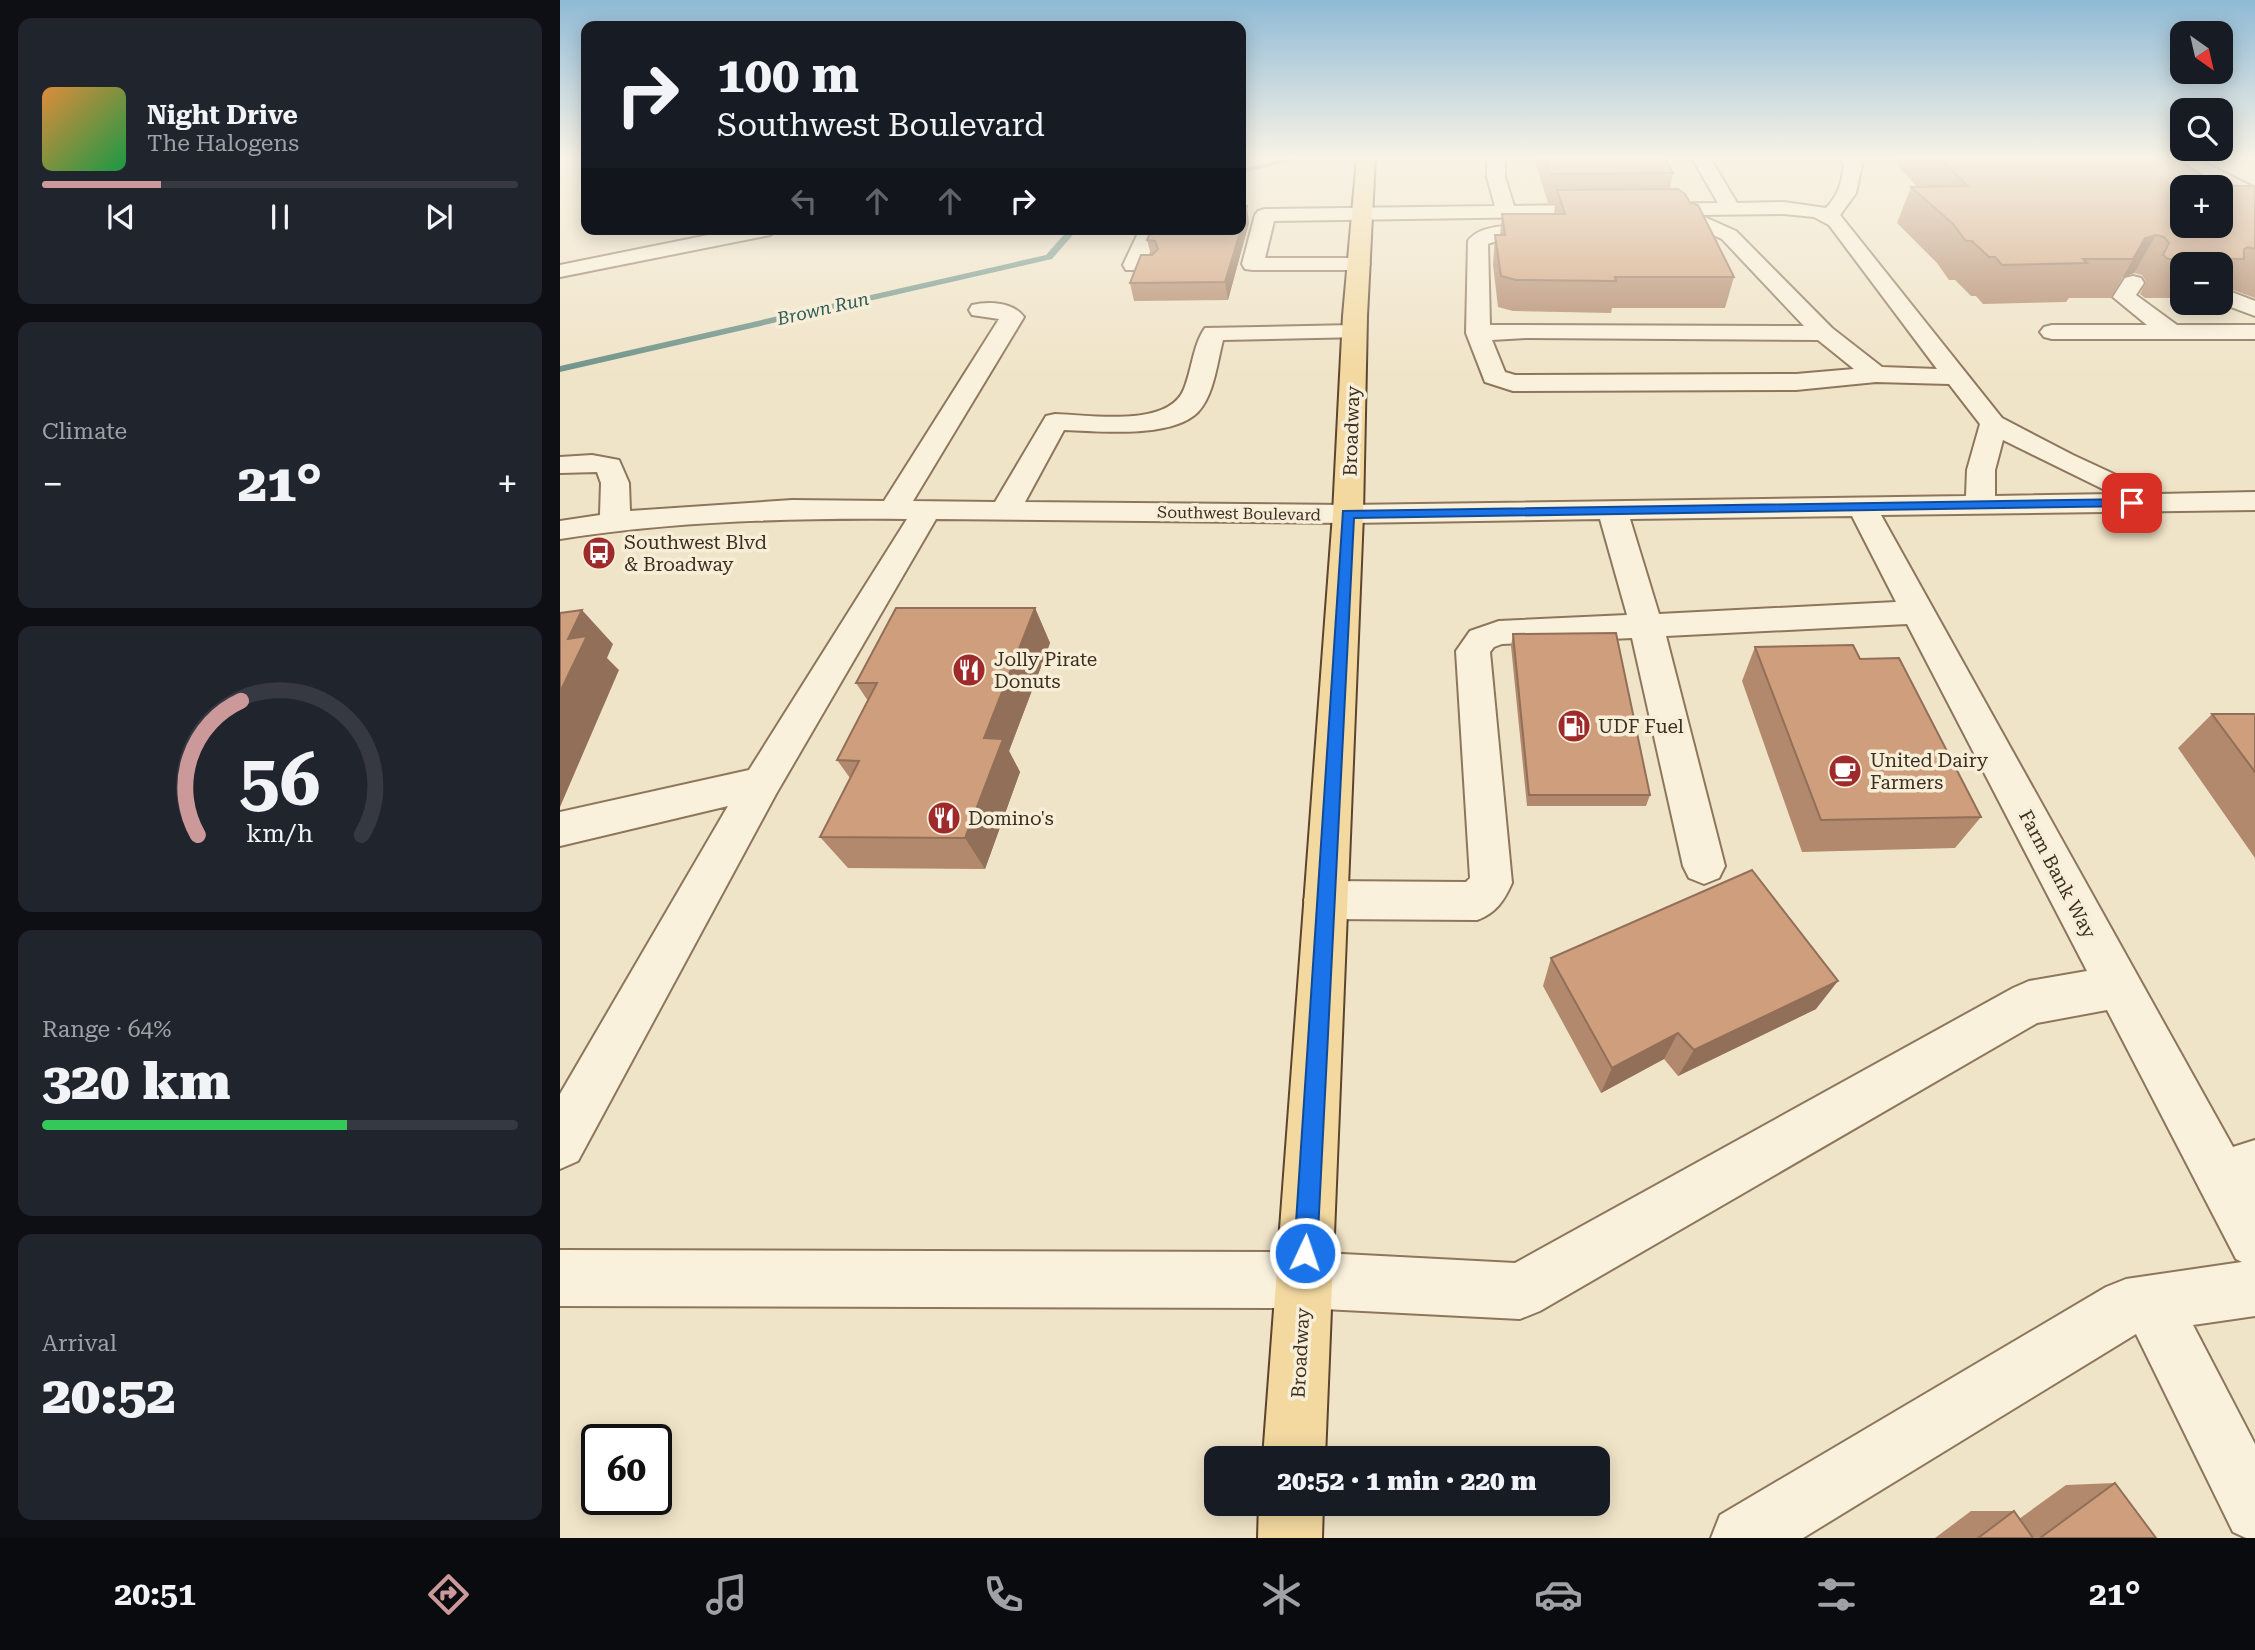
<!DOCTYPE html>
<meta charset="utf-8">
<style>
:root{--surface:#171b24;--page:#20242c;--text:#f1f3f6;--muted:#9ea1a6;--line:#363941;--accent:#cc999b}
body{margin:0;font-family:"Roboto Serif",serif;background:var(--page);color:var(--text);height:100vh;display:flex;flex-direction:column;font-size:26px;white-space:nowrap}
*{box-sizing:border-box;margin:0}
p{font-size:23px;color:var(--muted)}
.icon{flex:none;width:38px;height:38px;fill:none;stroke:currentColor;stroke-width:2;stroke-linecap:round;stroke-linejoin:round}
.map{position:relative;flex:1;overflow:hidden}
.drawer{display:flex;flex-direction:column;gap:18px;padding:18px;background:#0d0f14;width:560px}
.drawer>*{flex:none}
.hud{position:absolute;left:21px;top:21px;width:665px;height:214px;border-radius:14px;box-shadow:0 4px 18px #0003;background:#171b24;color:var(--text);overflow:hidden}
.needle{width:46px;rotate:146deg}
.buttons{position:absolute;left:1610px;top:21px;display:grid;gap:14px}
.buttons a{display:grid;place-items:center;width:63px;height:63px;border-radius:14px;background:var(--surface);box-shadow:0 4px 18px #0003;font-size:35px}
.speed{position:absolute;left:21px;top:1424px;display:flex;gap:14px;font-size:35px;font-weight:700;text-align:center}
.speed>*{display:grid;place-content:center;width:91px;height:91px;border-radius:50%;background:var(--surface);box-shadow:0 4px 18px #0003;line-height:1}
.speed .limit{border:4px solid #111;border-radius:10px;background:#fff;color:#111}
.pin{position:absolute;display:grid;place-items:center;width:60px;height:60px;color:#fff;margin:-30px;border-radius:14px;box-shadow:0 4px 10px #0006}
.me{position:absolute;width:77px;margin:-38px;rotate:3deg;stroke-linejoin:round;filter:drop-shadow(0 0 5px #0008)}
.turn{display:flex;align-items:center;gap:24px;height:147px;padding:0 21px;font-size:32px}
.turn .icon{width:91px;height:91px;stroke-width:2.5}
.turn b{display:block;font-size:49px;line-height:60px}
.lanes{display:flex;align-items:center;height:66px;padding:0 21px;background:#0003;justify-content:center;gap:35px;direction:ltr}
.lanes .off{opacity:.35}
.big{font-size:52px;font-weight:800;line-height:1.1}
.drawer .tile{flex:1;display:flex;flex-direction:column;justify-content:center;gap:10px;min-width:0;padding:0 24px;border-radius:14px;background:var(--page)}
.drawer .dial{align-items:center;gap:0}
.dial svg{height:182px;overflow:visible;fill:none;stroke:var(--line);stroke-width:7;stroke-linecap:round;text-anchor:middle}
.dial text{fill:var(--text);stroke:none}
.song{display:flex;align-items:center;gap:21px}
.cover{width:84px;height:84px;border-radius:10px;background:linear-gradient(135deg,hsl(30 70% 55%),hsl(140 70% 35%))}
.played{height:7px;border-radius:4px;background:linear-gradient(90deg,var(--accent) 25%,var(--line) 25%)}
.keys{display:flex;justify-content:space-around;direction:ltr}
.heat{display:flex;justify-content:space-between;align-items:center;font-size:38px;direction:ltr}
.charge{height:10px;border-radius:5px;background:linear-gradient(90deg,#34c759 64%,var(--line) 0)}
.trip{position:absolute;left:644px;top:1446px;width:406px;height:70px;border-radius:14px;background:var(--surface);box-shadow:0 4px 18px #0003;font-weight:800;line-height:70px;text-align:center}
.dock{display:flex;height:112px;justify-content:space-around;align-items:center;background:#090b0e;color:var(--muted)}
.dock .icon{width:49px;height:49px}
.dock .current{color:var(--accent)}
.dock b{font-size:32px;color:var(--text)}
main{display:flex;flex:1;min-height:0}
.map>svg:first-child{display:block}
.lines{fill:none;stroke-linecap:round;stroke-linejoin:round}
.stream{fill:#6f938a;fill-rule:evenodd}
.minor-casing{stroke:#8d765c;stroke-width:4}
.major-casing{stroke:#5b4430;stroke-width:4}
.minor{fill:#faf1dc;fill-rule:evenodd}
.major{fill:#f3d9a0;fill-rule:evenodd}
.wall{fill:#b2896c}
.shaded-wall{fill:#916f58}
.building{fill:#cf9f7d;stroke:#916f58;stroke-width:2;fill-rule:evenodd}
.route{fill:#1a73e8;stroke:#114b97;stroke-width:2}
.labels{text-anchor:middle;stroke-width:7;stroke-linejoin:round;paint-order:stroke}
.far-street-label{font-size:16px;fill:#3d2e20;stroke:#f7eed8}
.far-water-label{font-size:18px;font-style:italic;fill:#2f5d5a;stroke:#f7eed8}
.street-label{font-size:19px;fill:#3d2e20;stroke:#f7eed8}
.poi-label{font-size:19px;fill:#3d2e20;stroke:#f7eed8;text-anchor:start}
</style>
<main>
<section class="drawer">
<div class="tile">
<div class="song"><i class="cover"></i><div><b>Night Drive</b><p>The Halogens</p></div></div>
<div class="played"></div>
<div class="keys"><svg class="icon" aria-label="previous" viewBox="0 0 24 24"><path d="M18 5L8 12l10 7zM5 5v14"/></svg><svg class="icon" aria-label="pause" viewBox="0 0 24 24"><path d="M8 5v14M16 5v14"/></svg><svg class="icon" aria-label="next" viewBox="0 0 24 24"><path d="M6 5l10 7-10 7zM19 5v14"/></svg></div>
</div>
<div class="tile"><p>Climate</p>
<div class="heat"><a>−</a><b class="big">21°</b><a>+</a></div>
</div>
<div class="tile dial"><svg viewBox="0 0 100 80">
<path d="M14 69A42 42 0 1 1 86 69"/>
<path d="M14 69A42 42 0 0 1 33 10" stroke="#cc999b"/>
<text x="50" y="56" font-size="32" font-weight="700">56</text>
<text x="50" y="72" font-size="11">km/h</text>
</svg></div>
<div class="tile"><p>Range · 64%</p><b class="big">320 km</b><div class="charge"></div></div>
<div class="tile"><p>Arrival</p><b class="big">20:52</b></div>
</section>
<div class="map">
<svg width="1695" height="1538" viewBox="0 0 1695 1538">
<rect width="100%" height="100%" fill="#f0e4c8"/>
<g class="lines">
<!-- stream -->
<path class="stream" d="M728,158h17l-64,15v-4z
M509,229h9l-26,30 -492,113v-6l486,-111z"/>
<defs>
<path id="minor" d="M927,158h18v19l9,29 204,-3 -26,-45h18l27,45 47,-1 42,6c12,-12 16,-26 18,-43l-5,-7h19l4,6 -6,29 -16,22 162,203 71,37 84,39 98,-2v18l-374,5 352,632 22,-7v176l-62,9 62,119v94h-9l-13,-6 -97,-198 -333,204h-92l9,-23 386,-228 20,-8 116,-17 -6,-3 -129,-249 -70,13 -497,288 -20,8 -216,-11 -744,-2v-56l744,2 211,11 498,-275 16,-7 58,-10 -180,-347 -241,12 59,230 -6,12 -15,6 -15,-6 -6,-12 -51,-228 -130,6 -8,3 -4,5 22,231c-8,18 -16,30 -35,37l-152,-1 -15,-6 -6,-13 6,-13 15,-6 141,1 4,-4 -14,-227 14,-20 29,-10 128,-6 -27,-96 -252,4 -412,-4 -160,275 -198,367 -18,8v-75l168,-288 -168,40v-34l189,-42 158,-251c-117,-1 -232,2 -347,20v-18l40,-6 1,-32 -4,-11 -37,1v-16l32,-2 27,5 10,23 1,28 162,-11 92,1 115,-182 -27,-4 -3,-5 3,-5c17,-4 41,-3 52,12l-111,184 82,1 51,-86 9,-2c35,1 114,14 129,-25 8,-19 9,-44 21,-61l149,-3 8,2 4,5 -4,5 -139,3c-6,23 -9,55 -25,72 -27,27 -99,19 -134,18l-39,72 323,3 618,-9 1,-26 13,-46 -31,-40 -73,-2 -80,8 -283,1 -28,-9 -19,-49 2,-92c13,-18 51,-17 71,-12l3,4 -3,4c-17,5 -34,0 -51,7l2,81 314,1 -82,-87 -46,-20 -3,-4 -399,6 -9,37h94l8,1 3,5 -3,5 -8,1h-106l-8,-1 -3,-5 13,-49 3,-4 7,-2 230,-3 -8,-29zM1224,214l30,3 15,8 108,144 -55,-2 -50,-39 -96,-97 -36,-16zM966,338l292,2 36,29 -58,5 -281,1 -10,-3 -13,-32zM1443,440l110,54 -118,2v-26zM1292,516l44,86 -237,12 -29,-95z
M1611,158h24l60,30v13z
M178,229h42l-10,6 -210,42v-12z
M580,229h20l-13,30 9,1 3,5 -3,5h-30l-3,-5z
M1573,276l8,2 3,5 -8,12 41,30h78v14h-203l-8,-2 -4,-5 4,-5 8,-2h95l-34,-28 12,-19z
M1661,288l34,13v15l-35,-13z"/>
<path id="major" d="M797,158h18l-8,158 -4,198 -38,944h-62l70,-944 10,-198z
M699,1503h64l-1,35h-64z"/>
</defs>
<!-- minor casing -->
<use href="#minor" class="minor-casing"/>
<!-- major casing -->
<use href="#major" class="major-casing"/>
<!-- minor -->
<use href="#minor" class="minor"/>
<!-- major -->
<use href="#major" class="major"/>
</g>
<!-- wall -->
<path class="wall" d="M974,158h131l8,15 -3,16 64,88 -9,31h-113l-1,5 -98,-2 -15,-4 -5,-42 2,-30h5l2,-21h52l1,-11h-7z
M1331,158h286l40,28h38v112l-30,-11 -4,7v-30h-39v34h-37l-5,-4 6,-12 -4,-7 -8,-2 -11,4 -12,21h-42l-3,4 -83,2 -7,-8h-5l-16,-16h-6l-12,-17 -40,-40 14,-36h6z
M689,223l-21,77 -94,1 -4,-18 21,-28 -4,-15z
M475,608l15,35 -41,108 11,21 -35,97 -137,-1 -28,-31 30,-59 -13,-18 31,-59 -12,-18z
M953,634l137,161 -4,11h-119l-16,-160z
M1195,647l105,12 121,158 -26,31 -153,4 -60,-171z
M1652,714h43v144l-77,-110z
M991,958l265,51 -138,67 -14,-17 -63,34 -58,-107z
M1555,1483l41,55h-221l36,-27h43l5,8 47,-34z"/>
<!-- shaded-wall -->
<path class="shaded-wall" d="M687,206l2,17 -21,77 -3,-18z
M1596,235l-22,38 -11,4 22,-39z
M475,608l15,35 -41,108 11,21 -35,97 -20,-31 19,-100z
M22,610l31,34 -6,14 12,12 -59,137v-115l8,-53z
M1278,981l-22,28 -138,67 16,-26z
M1118,1033l-14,26 -63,34 11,-25z"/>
<!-- building -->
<path class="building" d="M986,158h119l8,15 -122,1z
M1379,158h238l40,28h38v63l-7,-2 -4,2v10h-76l-5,-4 6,-12 -5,-6 -8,-2 -11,3 -12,21h-50l4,4 -85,2 -7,-8h-6l-17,-16h-6l-13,-17 -42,-37 57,-1zM1622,187h39v39h-39z
M1118,189l7,5 5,9 8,2 36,72h-119l1,4 -100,-1 -15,-4 -6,-41h10l-3,-21h63l-8,-24z
M681,206h6l-6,23z
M592,229h89l-16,53 -95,1 11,-28h11l6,-6 -3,-8 -8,-1z
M336,608h139l-51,130 19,1 -38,99 -145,-1 39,-76 -22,-1 40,-77h-21z
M22,610l-14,29 19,-3 -27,56v-79z
M1056,633l34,162h-121l-16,-161z
M1293,645l7,14 39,-1 82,159 -160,3 -66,-173z
M1652,714h43v58z
M1192,870l86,111 -144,69 -16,-17 -66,35 -61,-110z
M1555,1483l41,55h-116z
M1454,1511l19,27h-55z"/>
<!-- sky -->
<linearGradient id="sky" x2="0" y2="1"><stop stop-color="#8fbad6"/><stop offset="0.42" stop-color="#f8f3e6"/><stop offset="1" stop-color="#f8f3e6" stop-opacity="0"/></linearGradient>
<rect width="1695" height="374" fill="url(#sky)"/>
<!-- route -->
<path class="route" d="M1572,499l6,4 -1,3 -783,12 -37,735 -4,8 -8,4 -8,-4 -3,-8 49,-742z"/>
<!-- icons -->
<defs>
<symbol id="bus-disc" viewBox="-11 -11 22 22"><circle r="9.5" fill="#9e2a2b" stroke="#f7eed8"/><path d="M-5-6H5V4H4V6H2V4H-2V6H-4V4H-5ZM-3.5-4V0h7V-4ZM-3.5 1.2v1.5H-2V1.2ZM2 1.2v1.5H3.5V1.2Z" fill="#fff"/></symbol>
<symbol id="restaurant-disc" viewBox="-11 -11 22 22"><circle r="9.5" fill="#9e2a2b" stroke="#f7eed8"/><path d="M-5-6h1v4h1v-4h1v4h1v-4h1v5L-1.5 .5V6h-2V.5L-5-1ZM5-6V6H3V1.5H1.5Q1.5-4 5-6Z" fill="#fff"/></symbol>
<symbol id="fuel-disc" viewBox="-11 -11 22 22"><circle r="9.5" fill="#9e2a2b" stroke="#f7eed8"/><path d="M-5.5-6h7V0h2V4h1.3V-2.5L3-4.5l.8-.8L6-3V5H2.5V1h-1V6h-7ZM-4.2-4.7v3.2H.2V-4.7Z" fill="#fff"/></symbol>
<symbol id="cafe-disc" viewBox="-11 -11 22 22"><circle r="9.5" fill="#9e2a2b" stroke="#f7eed8"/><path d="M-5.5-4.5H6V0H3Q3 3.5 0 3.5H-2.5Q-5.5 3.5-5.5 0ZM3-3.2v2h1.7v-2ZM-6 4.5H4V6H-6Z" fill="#fff"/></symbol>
</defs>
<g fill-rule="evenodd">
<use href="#bus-disc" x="20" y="534" width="38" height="38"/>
<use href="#restaurant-disc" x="390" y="651" width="38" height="38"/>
<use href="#fuel-disc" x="995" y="707" width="38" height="38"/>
<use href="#cafe-disc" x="1266" y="752" width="38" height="38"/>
<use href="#restaurant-disc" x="365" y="799" width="38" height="38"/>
</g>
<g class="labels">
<!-- far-street labels -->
<g class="far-street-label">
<text transform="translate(679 513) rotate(1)" y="6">Southwest Boulevard</text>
</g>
<!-- far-water labels -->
<g class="far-water-label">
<text transform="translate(263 309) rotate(-13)" y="6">Brown Run</text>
</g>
<!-- street labels -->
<g class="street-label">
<text transform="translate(791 431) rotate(-88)" y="7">Broadway</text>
<text transform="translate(1498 874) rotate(62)" y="7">Farm Bank Way</text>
<text transform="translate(740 1353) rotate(-87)" y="7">Broadway</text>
</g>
<!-- poi labels -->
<g class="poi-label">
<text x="64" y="549">Southwest Blvd<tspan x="64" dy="22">&amp; Broadway</tspan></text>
<text x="434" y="666">Jolly Pirate<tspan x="434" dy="22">Donuts</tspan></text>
<text x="1038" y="733">UDF Fuel</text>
<text x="1310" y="767">United Dairy<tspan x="1310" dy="22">Farmers</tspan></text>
<text x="408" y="825">Domino's</text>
</g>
</g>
</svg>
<div class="buttons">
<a><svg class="needle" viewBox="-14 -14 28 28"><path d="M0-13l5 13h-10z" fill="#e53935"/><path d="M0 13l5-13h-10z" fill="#9ea1a6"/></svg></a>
<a><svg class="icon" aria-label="search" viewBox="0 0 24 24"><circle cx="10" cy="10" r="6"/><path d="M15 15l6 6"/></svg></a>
<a>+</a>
<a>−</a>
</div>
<div class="speed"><div class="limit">60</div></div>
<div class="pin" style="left:1572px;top:503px;background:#d93025"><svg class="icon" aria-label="arrive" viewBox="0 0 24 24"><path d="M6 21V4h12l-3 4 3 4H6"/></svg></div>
<svg class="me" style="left:745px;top:1253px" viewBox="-20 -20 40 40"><circle r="17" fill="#1a73e8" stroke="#fff" stroke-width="3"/><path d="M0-11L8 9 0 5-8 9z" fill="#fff"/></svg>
<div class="trip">20:52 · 1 min · 220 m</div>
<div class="hud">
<div class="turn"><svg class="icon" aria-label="right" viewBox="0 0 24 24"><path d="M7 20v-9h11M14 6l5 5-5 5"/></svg><div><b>100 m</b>Southwest Boulevard</div></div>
<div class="lanes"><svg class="icon off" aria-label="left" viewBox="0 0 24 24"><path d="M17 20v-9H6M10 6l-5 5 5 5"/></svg><svg class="icon off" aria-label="ahead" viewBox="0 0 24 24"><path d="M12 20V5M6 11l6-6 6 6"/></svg><svg class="icon off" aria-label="ahead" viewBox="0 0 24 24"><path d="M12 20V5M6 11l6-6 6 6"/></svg><svg class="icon" aria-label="right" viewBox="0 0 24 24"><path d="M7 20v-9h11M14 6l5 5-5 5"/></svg></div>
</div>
</div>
</main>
<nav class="dock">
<b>20:51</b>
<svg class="icon current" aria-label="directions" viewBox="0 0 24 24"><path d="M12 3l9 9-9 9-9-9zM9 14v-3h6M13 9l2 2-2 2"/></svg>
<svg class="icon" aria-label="music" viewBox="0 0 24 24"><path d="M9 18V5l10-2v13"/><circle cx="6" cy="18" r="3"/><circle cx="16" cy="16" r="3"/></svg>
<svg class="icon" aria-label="phone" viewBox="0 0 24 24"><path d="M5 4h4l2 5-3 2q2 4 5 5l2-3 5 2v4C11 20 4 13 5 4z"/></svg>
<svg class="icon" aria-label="climate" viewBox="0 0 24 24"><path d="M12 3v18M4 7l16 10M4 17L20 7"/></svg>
<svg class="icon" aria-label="car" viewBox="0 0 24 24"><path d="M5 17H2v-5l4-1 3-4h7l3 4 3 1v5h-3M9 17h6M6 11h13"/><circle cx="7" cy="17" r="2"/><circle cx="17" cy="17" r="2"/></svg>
<svg class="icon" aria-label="filters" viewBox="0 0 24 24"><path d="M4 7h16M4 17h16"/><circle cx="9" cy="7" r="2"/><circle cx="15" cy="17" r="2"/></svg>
<b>21°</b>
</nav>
